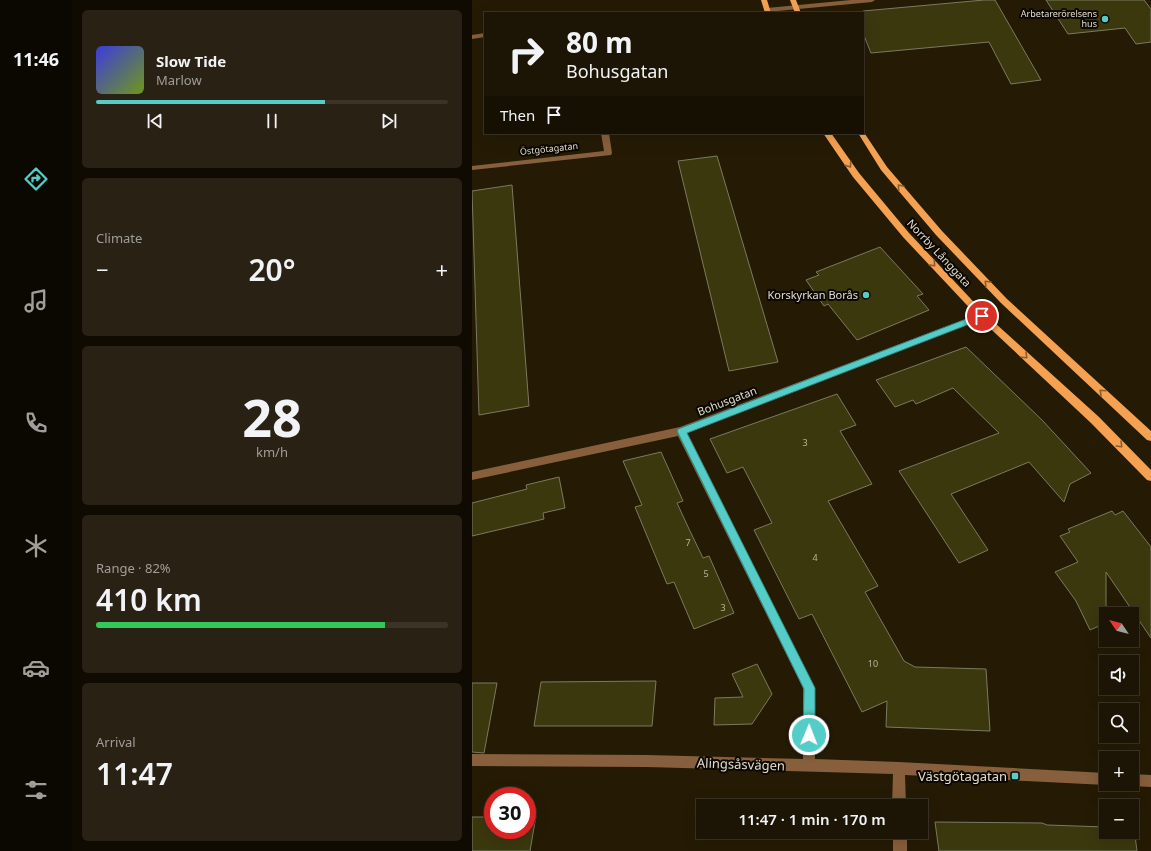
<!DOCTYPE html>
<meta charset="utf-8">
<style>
:root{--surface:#1c1404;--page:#292113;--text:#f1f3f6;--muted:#a09e9a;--line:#3a3326;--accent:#54cdc8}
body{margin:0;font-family:"Noto Sans",sans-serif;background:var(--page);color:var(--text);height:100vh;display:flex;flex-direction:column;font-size:15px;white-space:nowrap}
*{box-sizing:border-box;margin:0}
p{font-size:13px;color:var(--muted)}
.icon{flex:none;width:22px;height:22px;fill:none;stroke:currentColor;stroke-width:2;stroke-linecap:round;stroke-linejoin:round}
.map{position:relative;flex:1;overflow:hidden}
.details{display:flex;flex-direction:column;gap:10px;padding:10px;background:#0f0b02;width:400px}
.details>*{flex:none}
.banner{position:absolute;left:12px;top:12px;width:380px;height:122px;border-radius:0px;box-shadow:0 4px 16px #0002,0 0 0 1px var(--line);background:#1c1404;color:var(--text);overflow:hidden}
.needle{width:26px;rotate:305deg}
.buttons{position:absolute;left:627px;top:607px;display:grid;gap:8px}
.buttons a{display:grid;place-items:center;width:40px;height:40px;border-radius:0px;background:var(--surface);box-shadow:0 4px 16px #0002,0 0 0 1px var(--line);font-size:20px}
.speed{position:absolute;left:12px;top:787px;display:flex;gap:8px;font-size:20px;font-weight:700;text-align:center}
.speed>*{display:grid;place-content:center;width:52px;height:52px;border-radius:50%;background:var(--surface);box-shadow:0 4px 16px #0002,0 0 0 1px var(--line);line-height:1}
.speed .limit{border:6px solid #d22;background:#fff;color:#111}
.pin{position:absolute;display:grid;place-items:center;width:34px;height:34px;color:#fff;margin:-17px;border:2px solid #fff;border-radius:50%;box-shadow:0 1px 4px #0007}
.me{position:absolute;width:44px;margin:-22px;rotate:1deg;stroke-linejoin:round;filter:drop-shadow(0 0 3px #0008)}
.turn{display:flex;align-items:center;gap:14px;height:84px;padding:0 16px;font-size:18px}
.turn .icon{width:52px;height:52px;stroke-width:2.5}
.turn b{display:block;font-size:28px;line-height:34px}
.then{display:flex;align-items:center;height:38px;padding:0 16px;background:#0003;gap:8px;font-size:15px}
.big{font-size:30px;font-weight:600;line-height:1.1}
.details .card{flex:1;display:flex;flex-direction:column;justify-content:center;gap:6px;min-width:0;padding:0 14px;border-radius:6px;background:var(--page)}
.details .dial{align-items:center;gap:0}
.dial b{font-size:52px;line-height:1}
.song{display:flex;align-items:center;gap:12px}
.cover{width:48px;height:48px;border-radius:6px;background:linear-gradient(135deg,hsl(240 70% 55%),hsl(80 70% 35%))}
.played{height:4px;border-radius:2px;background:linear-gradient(90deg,var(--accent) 65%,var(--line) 65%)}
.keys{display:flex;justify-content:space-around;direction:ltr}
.heat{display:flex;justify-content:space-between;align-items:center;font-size:22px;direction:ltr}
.charge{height:6px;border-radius:3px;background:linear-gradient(90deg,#34c759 82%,var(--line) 0)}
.trip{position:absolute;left:224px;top:799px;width:232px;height:40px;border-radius:0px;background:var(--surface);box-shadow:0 4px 16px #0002,0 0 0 1px var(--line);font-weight:600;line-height:40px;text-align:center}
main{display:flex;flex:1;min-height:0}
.tabs{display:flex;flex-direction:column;width:72px;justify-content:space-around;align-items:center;background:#0b0802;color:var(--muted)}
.tabs .icon{width:28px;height:28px}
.tabs .active{color:var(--accent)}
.tabs b{font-size:18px;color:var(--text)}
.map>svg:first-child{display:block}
.building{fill:#3b380e;stroke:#7b7a5f}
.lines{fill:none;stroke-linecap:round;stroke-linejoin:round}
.minor{fill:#875f3c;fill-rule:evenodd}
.major{fill:#f4a252;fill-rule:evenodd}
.oneway{stroke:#8b5c2e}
.route{fill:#54cdc8;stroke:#378582}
.poi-dot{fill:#54cdc8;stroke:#0b0701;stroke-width:1.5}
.labels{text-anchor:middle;stroke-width:4;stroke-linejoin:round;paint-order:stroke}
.far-poi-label{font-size:9px;fill:#e3dcce;stroke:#0b0701;text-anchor:end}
.far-street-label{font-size:9px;fill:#e3dcce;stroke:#0b0701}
.number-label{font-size:9px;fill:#b9b39e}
.street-label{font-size:11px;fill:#e3dcce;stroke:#0b0701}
.poi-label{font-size:11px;fill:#e3dcce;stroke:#0b0701;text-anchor:end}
.near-street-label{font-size:13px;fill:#e3dcce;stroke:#0b0701}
.near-poi-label{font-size:13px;fill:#e3dcce;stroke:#0b0701;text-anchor:end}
</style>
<main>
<nav class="tabs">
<b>11:46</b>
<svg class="icon active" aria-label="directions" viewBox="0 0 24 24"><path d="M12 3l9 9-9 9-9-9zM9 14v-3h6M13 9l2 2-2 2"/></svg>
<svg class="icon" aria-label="music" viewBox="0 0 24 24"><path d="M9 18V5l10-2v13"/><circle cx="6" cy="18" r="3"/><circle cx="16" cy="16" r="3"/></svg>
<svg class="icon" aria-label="phone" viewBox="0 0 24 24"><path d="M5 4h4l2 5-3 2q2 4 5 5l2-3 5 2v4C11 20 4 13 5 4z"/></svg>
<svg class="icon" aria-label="climate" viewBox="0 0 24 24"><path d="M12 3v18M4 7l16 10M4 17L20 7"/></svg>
<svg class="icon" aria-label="car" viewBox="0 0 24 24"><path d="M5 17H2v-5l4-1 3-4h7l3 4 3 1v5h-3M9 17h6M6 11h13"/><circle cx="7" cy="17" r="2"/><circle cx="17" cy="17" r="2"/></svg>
<svg class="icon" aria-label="filters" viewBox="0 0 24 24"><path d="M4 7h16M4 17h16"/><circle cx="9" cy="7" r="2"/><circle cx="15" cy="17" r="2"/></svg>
</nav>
<section class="details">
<div class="card">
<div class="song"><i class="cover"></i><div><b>Slow Tide</b><p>Marlow</p></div></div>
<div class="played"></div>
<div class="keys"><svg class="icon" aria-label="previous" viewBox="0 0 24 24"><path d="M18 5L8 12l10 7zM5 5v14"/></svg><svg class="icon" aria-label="pause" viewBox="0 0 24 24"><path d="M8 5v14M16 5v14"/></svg><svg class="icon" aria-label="next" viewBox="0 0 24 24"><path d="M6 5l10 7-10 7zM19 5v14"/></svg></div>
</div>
<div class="card"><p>Climate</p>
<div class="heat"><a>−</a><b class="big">20°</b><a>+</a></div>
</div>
<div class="card dial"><b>28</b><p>km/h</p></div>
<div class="card"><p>Range · 82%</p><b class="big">410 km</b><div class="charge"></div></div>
<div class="card"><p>Arrival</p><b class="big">11:47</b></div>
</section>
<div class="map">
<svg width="679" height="851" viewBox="0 0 679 851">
<rect width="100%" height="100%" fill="#251b05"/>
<!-- building -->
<path class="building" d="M512,0h11l46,80 -30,4 -22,-42 -118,11 -8,-20v-22z
M574,0h98l7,9v33l-15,2 -11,-16 -57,6z
M245,156l61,206 -49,9 -51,-210z
M40,185l17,221 -50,9 -7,-224z
M408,247l43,47 -6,2 12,14 -72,30 -29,-36 -4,2 -18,-26 13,-5 -3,-3z
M494,347l76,73 49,53 -21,11 -6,18 -35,-40 -78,32 37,56 -29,13 -60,-92 100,-38 -46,-45 -37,16 -3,-4 -18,7 -19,-27z
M365,394l19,31 -16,6 32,53 -44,17 50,85 -13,6 39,69 11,6 71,2 4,62 -104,-4 1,-26 -25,11 -50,-98 -13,5 -45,-89 18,-7 -29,-56 -16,6 -17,-34z
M189,452l22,49 -6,2 12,26 14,29 6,-2 25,57 -40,16 -20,-47 -7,2 -32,-77 7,-2 -19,-44z
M87,477l6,31 -22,5 1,6 -72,17v-33l55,-14 -1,-4z
M640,511l3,4 8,-4 28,36v91l-45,-66v51l-16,7 -14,-29 -21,-29 23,-10 -18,-26 10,-4 -2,-3z
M285,664l15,30 -20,30 -38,1 1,-27 28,-1 -11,-23z
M184,681l-4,45h-118l7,-44z
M0,683h25l-13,70 -12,-1z
M55,816h9l-6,35h-58v-34h21v13h34z
M463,822l107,1 5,2 59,2v5h26v-4h2l3,23h-198z"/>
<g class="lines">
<!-- minor -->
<path class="minor" d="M379,0h24l-3,2 -105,10 -3,-2 3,-2z
M13,33v4l-13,2v-4z
M129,133h8l3,20 -1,2 -139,15v-4l132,-15z
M510,313l3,1 2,2 -2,2 -298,115 128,255v71l84,3 207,11v11h3l-3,1 -201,-10 1,31h-14l1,-32 -246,-7 -175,-1v-12l175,1 156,4v-71l-125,-252 -206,44v-8l208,-45z
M660,774l19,1v12l-19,-1 -5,-1 5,-1z
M421,832h14v19h-14z"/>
<!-- major -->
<path class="major" d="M289,0h6l4,13h-6z
M318,0h6l5,13h-6z
M391,131l24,36 55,64 65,68 144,132v10l-4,-1 -146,-137 -65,-68 -55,-65 -23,-37h5z
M351,133h8l28,40 50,60 76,81 114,103 52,53v11l-4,-1 -56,-57 -112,-105 -76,-81 -50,-60z"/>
</g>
<!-- one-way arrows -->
<defs><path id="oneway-chevron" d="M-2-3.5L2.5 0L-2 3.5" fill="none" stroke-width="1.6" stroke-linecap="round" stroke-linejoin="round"/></defs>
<g class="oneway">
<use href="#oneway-chevron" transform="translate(377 165) rotate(56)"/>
<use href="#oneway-chevron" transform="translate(428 187) rotate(-130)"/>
<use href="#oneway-chevron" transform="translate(461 264) rotate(47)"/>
<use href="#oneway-chevron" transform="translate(515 283) rotate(-134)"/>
<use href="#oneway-chevron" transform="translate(553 356) rotate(43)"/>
<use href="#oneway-chevron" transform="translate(630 392) rotate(-137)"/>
<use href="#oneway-chevron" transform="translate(648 445) rotate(45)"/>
</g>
<!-- route -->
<path class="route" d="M510,313l4,3 -1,2 -298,115 128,255v47l-2,4 -4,2 -4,-2 -2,-4 1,-46 -127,-258 1,-2z"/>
<!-- markers -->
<g class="poi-dot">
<circle cx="633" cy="19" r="4"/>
<circle cx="394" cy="295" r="4"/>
<rect x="539" y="772" width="8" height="8" rx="2"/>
</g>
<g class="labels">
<!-- far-poi labels -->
<g class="far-poi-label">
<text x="625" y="17">Arbetarerörelsens<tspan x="625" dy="10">hus</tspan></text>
</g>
<!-- far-street labels -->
<g class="far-street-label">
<text transform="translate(77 149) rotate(-6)" y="3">Östgötagatan</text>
</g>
<!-- number labels -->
<g class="number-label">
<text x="333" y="446">3</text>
<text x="216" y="546">7</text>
<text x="343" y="561">4</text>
<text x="234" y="577">5</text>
<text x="251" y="611">3</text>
<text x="401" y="667">10</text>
</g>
<!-- street labels -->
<g class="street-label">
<text transform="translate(467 253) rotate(47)" y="4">Norrby Långgata</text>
<text transform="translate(255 401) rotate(-21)" y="4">Bohusgatan</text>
</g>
<!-- poi labels -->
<g class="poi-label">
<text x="386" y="299">Korskyrkan Borås</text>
</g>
<!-- near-street labels -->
<g class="near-street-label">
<text transform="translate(269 764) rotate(2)" y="5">Alingsåsvägen</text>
</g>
<!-- near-poi labels -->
<g class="near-poi-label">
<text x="535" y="781">Västgötagatan</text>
</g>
</g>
</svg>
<div class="buttons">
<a><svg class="needle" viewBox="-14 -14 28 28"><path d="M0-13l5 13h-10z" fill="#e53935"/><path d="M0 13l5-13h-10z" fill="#a09e9a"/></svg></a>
<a><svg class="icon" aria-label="sound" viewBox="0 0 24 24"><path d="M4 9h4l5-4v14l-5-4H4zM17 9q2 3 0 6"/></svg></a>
<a><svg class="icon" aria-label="search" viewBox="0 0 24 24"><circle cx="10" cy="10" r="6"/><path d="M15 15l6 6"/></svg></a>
<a>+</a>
<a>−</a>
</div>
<div class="speed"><div class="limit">30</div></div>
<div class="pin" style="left:510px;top:316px;background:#d93025"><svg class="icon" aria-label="arrive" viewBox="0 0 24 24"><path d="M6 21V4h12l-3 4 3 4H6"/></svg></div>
<svg class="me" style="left:337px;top:735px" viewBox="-20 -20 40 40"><circle r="17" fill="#54cdc8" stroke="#fff" stroke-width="3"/><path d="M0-11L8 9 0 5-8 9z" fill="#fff"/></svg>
<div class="trip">11:47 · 1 min · 170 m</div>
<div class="banner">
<div class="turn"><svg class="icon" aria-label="right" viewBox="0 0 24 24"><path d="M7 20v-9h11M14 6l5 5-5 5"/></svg><div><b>80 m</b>Bohusgatan</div></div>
<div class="then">Then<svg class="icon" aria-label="arrive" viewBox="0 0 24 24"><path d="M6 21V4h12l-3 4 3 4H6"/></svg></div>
</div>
</div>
</main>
